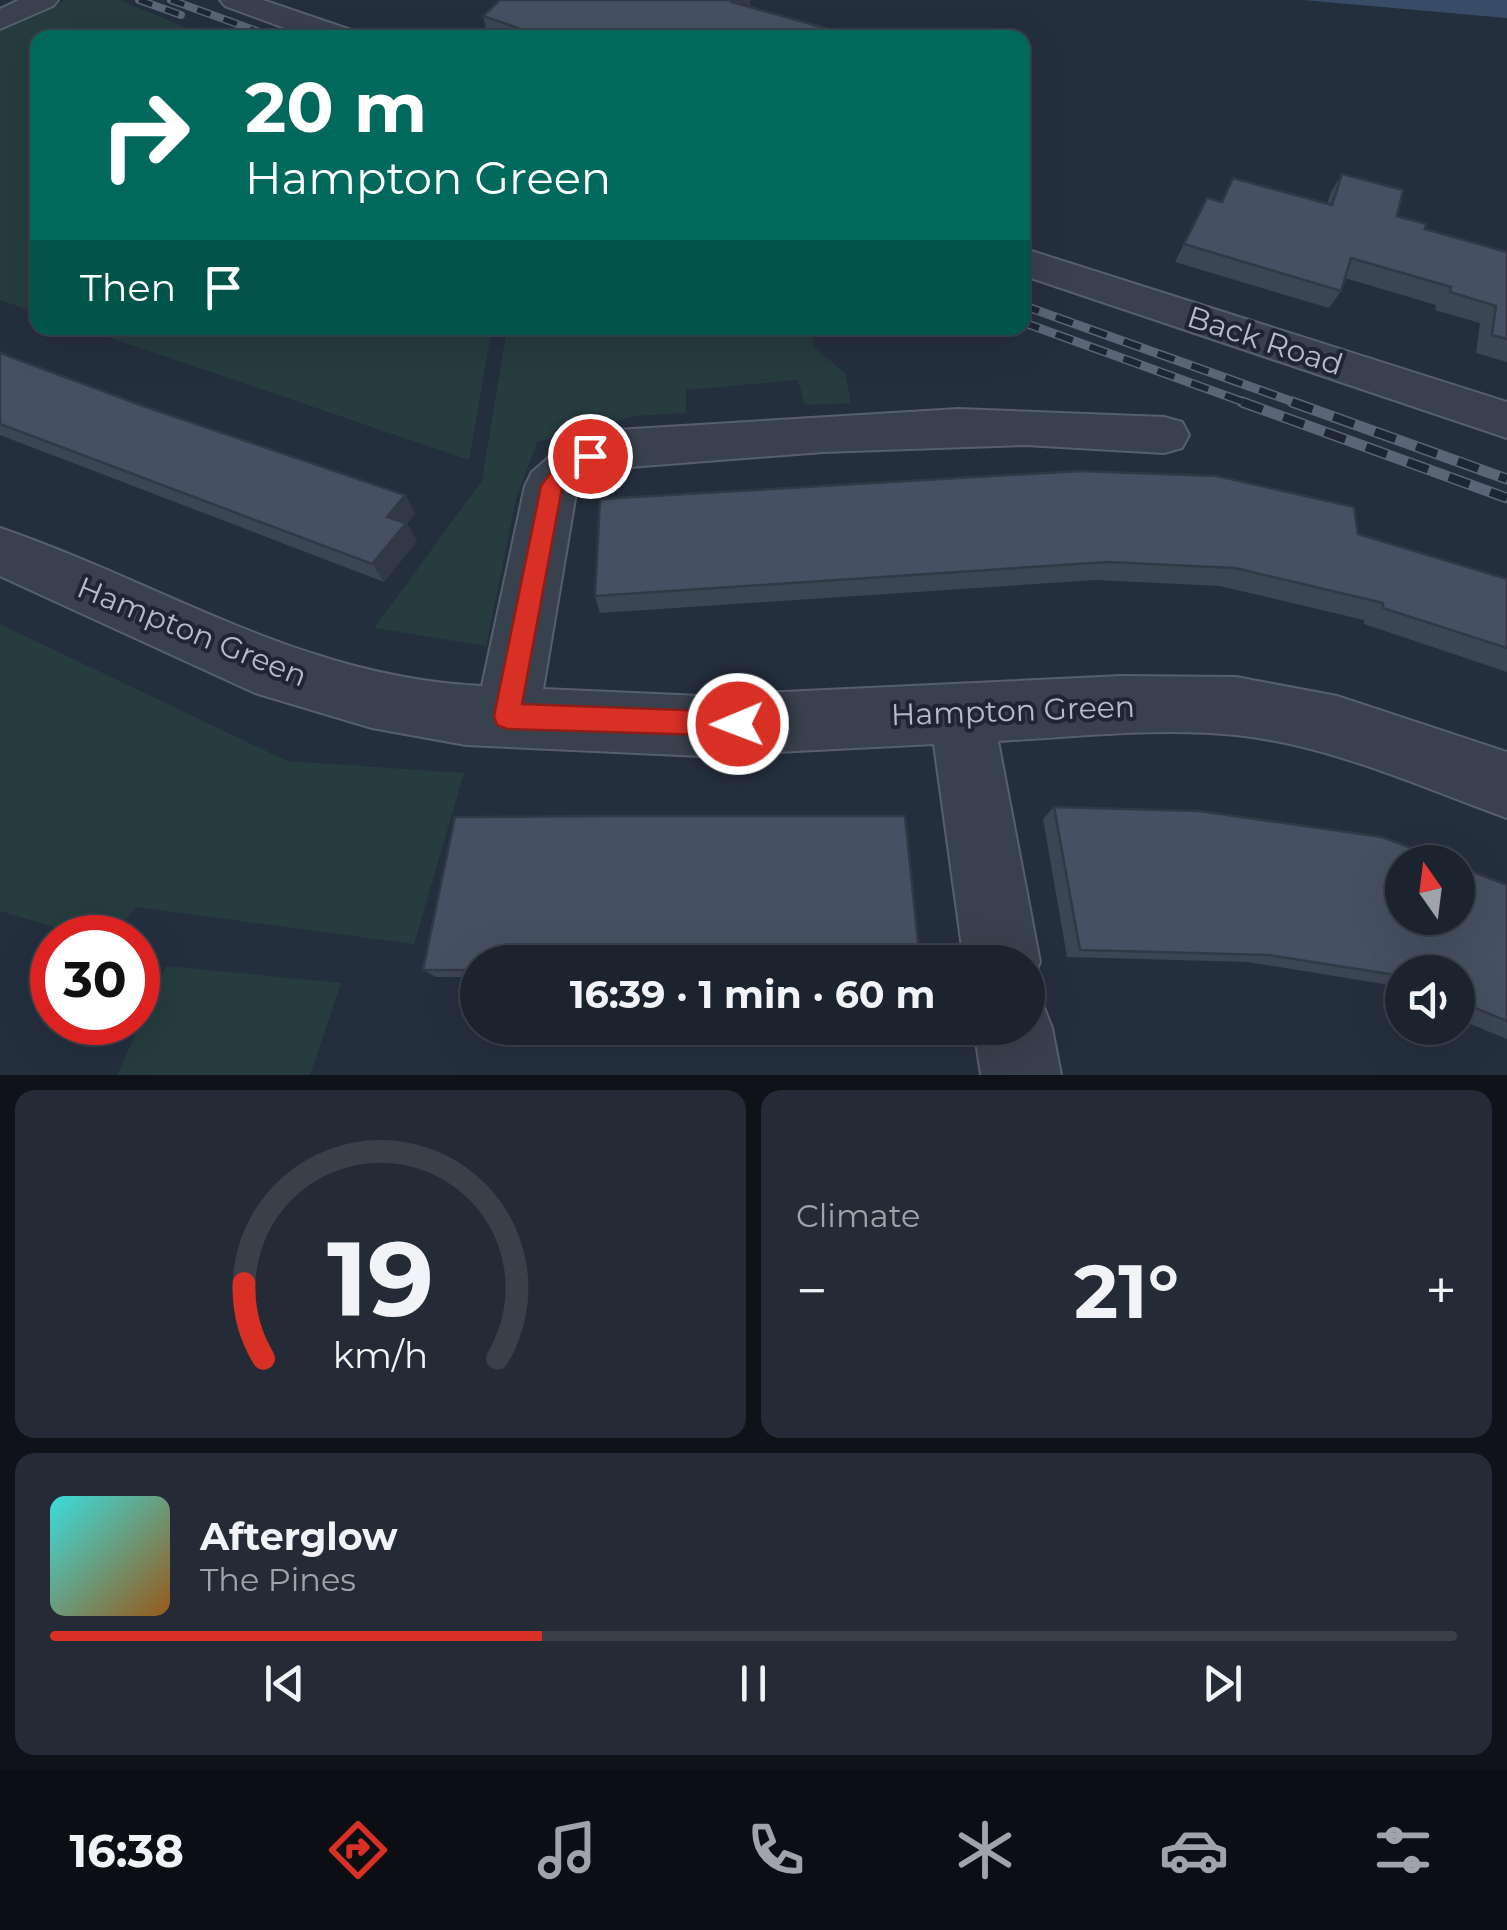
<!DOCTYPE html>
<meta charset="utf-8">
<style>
:root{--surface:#1b232e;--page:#242b36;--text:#f1f3f6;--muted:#a0a4aa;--line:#39404a;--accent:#d93025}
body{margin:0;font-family:Montserrat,sans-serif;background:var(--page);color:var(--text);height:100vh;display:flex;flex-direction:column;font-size:38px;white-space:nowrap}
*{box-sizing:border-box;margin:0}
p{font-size:32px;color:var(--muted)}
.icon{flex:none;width:55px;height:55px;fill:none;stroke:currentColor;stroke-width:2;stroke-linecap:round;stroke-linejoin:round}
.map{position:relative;height:1075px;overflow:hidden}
.panel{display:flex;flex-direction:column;gap:15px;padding:15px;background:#0f1319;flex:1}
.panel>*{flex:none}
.hud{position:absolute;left:30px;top:30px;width:1000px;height:305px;border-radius:20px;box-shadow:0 10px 40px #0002,0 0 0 2px var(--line);background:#00695c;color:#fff;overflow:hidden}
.needle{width:65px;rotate:346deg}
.controls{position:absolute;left:1385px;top:845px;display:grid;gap:20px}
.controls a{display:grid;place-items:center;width:90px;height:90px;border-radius:50%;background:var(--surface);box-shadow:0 10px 40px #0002,0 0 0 2px var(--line);font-size:50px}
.speed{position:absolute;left:30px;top:915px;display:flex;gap:20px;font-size:50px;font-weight:700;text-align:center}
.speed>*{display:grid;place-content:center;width:130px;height:130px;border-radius:50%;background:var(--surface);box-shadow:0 10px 40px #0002,0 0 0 2px var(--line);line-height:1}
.speed .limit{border:15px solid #d22;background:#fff;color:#111}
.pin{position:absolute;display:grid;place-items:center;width:85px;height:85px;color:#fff;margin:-42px;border:5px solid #fff;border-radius:50%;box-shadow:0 2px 10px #0007}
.me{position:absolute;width:110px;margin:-55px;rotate:269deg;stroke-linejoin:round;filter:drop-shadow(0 0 8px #0008)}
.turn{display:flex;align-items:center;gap:35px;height:210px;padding:0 50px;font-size:45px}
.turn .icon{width:130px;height:130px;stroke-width:2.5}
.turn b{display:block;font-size:70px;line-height:85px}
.then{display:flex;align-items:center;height:95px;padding:0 50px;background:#0003;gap:20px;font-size:38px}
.big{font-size:75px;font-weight:700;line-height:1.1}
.panel .widget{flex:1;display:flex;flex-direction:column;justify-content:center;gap:15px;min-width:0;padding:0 35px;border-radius:20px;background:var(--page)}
.panel .dial{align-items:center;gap:0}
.dial svg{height:260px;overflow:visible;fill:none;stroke:var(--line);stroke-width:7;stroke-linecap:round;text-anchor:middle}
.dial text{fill:var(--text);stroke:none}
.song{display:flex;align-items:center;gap:30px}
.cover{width:120px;height:120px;border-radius:15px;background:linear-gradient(135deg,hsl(180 70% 55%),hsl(30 70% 35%))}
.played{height:10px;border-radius:5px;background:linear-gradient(90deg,var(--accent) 35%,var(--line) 35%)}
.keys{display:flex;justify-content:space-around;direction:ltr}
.heat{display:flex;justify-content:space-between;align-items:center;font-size:55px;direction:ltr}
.panel .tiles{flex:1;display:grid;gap:15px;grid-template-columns:1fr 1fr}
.widget:last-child{grid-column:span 2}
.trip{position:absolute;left:460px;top:945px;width:585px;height:100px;border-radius:50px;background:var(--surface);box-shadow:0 10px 40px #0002,0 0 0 2px var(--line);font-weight:700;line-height:100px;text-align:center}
.menu{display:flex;height:160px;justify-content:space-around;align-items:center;background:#0b0e12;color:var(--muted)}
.menu .icon{width:70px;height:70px}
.menu .on{color:var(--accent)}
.menu b{font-size:45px;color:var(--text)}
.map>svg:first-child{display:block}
.green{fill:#263c3f}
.water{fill:#394c67}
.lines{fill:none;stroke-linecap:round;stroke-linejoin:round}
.minor-casing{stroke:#565f6c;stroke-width:4}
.tertiary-casing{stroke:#565f6c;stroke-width:4}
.minor{fill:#38414e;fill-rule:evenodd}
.tertiary{fill:#38414e;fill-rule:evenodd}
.rail-far2-casing{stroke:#5a6575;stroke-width:8}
.rail-far1-casing{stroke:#5a6575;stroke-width:9}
.rail-casing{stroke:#5a6575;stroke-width:11}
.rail-far2{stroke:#1d2633;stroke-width:5;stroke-dasharray:14;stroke-linecap:butt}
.rail-far1{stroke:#1d2633;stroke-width:6;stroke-dasharray:18;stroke-linecap:butt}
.rail{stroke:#1d2633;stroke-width:8;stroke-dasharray:22;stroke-linecap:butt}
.wall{fill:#3b4654}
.shaded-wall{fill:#303945}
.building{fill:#455162;stroke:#303945;stroke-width:2.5}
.route{fill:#d93025;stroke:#8d1f18;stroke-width:2.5}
.labels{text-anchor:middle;stroke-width:8;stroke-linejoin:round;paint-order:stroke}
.street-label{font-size:30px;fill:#b4bcc9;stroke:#1d2633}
</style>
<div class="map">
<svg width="1507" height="1075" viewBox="0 0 1507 1075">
<rect width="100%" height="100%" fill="#242f3e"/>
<!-- green -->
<path class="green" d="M66,0h53l90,37 -171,1 -1,275 -37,-13v-269z
M81,328h411l-23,132z
M507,328h305l1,18 32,27 6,30 -46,2 -7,-25 -112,10v23l-52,3 -97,26 -21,57 -30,147 -112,-18 108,-147z
M0,624l287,137 177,12 -50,171 -278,-37 -24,30h-24l-88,-26z
M166,966l175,17 -31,92h-193z"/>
<!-- water -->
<path class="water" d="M1303,0h204v18z"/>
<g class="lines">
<defs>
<path id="minor" d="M19,0h39l-5,6 -53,23v-20z
M958,409l206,8 18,5 7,13 -7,13 -18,5 -138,-8 -203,7 -206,16 -41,25 -33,196 158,7 420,-20 115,1 101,19 170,56v66c-88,-32 -177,-73 -271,-83 -78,-8 -160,2 -238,6l42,221 -12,27v-27h-64l-30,-218 -233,12 -235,-11 -94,-17 -117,-35 -255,-117v-48c164,56 302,150 482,158l43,-200 7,-14 22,-19 63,-23z
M1028,995l13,5 11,28 9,47h-80l-7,-47h54z"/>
<path id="tertiary" d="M220,0h43l91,31 4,7h-46l-87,-32z
M1022,248l485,154v36l-485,-163z"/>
</defs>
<!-- minor casing -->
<use href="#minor" class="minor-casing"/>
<!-- tertiary casing -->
<use href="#tertiary" class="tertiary-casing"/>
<!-- minor -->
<use href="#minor" class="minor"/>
<!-- tertiary -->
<use href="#tertiary" class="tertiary"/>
<defs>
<path id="rail-far2" d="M139,0l42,15
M171,0l105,38"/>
<path id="rail-far1" d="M1022,305l277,99
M1022,322l227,82"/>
<path id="rail" d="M1242,402l265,96
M1292,402l215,77"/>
</defs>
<!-- rail-far2 casing -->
<use href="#rail-far2" class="rail-far2-casing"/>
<!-- rail-far1 casing -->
<use href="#rail-far1" class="rail-far1-casing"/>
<!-- rail casing -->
<use href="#rail" class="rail-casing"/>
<!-- rail-far2 -->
<use href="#rail-far2" class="rail-far2"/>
<!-- rail-far1 -->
<use href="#rail-far1" class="rail-far1"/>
<!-- rail -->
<use href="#rail" class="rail"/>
</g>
<!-- wall -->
<path class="wall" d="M500,0h250v7l111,31h-364l-10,-4 -4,-18z
M1342,174l55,42 28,13 82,23v110l-31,-9 4,-30 -45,-13 1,-5 -91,-27 -4,13 -12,17 -154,-46 32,-64 14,4 106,2 4,-12z
M0,353l143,53 262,89 10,18 -8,11 10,17 -33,41 -384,-147z
M1358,534l149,45v93l-143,-48v-4l-144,-34 -124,-6 -496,33 -5,-17z
M1054,807l453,78v154l-49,-20v-47h-56v15l-154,-25 -181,-5 -24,-138z
M478,962v15h-42l-13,-7z"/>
<!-- shaded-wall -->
<path class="shaded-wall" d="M735,0h15v7l-18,-5z
M405,495l10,18 -8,11 10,17 -33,41 -12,-18 15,-47z"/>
<!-- building -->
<path class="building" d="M500,0h235l-3,2 129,36h-314l-64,-22z
M1342,174l61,16 -6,26 29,8 -1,5 82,23v87l-15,-4 4,-29 -46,-14 1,-5 -100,-29 -10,33 -157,-47 23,-46 15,4 11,-24 99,27z
M0,353l143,53 262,89 -18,22 19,6 -34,41 -372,-140z
M1080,471l137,5 137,31 4,27 149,45v69l-124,-40v-5l-148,-35 -128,-6 -512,34 5,-97z
M1054,807l145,4 183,26 67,25h-47v56h56v-52l49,19v136l-49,-20v-29h-56v4l-133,-21 -189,-5z
M605,816h300l15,146h-442v8h-55l32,-153z"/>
<!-- route -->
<path class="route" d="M590,448l11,8c-9,14 -28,19 -39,32l-40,216 216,8 9,3 4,9 -4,9 -9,3 -231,-7 -10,-4 -3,-9 47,-230 15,-21z"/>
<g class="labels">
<!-- street labels -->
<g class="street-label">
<text transform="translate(1265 341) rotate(18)" y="10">Back Road</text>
<text transform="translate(192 632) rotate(22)" y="10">Hampton Green</text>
<text transform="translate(1013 711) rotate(-2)" y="10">Hampton Green</text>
</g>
</g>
</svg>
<div class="controls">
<a><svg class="needle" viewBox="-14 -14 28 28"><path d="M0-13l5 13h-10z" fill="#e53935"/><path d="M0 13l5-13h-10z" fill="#a0a4aa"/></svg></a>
<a><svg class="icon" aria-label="sound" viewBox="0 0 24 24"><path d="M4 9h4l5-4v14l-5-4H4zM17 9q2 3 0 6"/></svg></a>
</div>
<div class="speed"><div class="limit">30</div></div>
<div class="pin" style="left:590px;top:456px;background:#d93025"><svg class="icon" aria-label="arrive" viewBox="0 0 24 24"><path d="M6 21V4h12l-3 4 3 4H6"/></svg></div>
<svg class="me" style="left:738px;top:724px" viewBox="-20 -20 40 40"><circle r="17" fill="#d93025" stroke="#fff" stroke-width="3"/><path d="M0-11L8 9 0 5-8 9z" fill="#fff"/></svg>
<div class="trip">16:39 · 1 min · 60 m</div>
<div class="hud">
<div class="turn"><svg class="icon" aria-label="right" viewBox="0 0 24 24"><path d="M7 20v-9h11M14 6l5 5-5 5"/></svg><div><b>20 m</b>Hampton Green</div></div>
<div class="then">Then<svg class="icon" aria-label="arrive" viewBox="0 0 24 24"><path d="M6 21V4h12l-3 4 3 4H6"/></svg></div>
</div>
</div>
<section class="panel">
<div class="tiles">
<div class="widget dial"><svg viewBox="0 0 100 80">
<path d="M14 69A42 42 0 1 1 86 69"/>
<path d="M14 69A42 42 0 0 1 8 46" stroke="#d93025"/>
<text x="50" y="56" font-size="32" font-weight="700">19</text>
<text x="50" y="72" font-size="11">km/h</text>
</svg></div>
<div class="widget"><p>Climate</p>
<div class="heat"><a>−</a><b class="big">21°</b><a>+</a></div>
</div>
<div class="widget">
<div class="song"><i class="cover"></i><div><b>Afterglow</b><p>The Pines</p></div></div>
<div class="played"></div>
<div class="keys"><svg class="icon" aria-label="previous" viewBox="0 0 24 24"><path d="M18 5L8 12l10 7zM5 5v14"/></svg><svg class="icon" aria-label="pause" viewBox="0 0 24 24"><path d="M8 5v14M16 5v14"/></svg><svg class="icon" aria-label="next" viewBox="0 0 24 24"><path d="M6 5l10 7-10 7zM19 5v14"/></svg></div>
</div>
</div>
</section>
<nav class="menu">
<b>16:38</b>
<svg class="icon on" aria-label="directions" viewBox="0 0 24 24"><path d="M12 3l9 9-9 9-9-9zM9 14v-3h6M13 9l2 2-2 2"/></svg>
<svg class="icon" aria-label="music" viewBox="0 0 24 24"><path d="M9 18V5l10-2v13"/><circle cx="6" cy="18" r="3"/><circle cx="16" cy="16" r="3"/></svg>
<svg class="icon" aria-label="phone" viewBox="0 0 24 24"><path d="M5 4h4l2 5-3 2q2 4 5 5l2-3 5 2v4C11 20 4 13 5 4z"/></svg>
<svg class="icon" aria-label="climate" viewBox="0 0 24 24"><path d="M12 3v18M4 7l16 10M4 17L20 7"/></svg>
<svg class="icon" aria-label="car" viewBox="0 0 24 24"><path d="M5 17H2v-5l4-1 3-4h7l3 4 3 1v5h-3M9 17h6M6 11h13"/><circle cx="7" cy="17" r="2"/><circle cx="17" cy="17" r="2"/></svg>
<svg class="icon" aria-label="filters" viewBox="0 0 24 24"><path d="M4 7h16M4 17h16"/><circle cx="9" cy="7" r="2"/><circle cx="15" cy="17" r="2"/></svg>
</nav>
